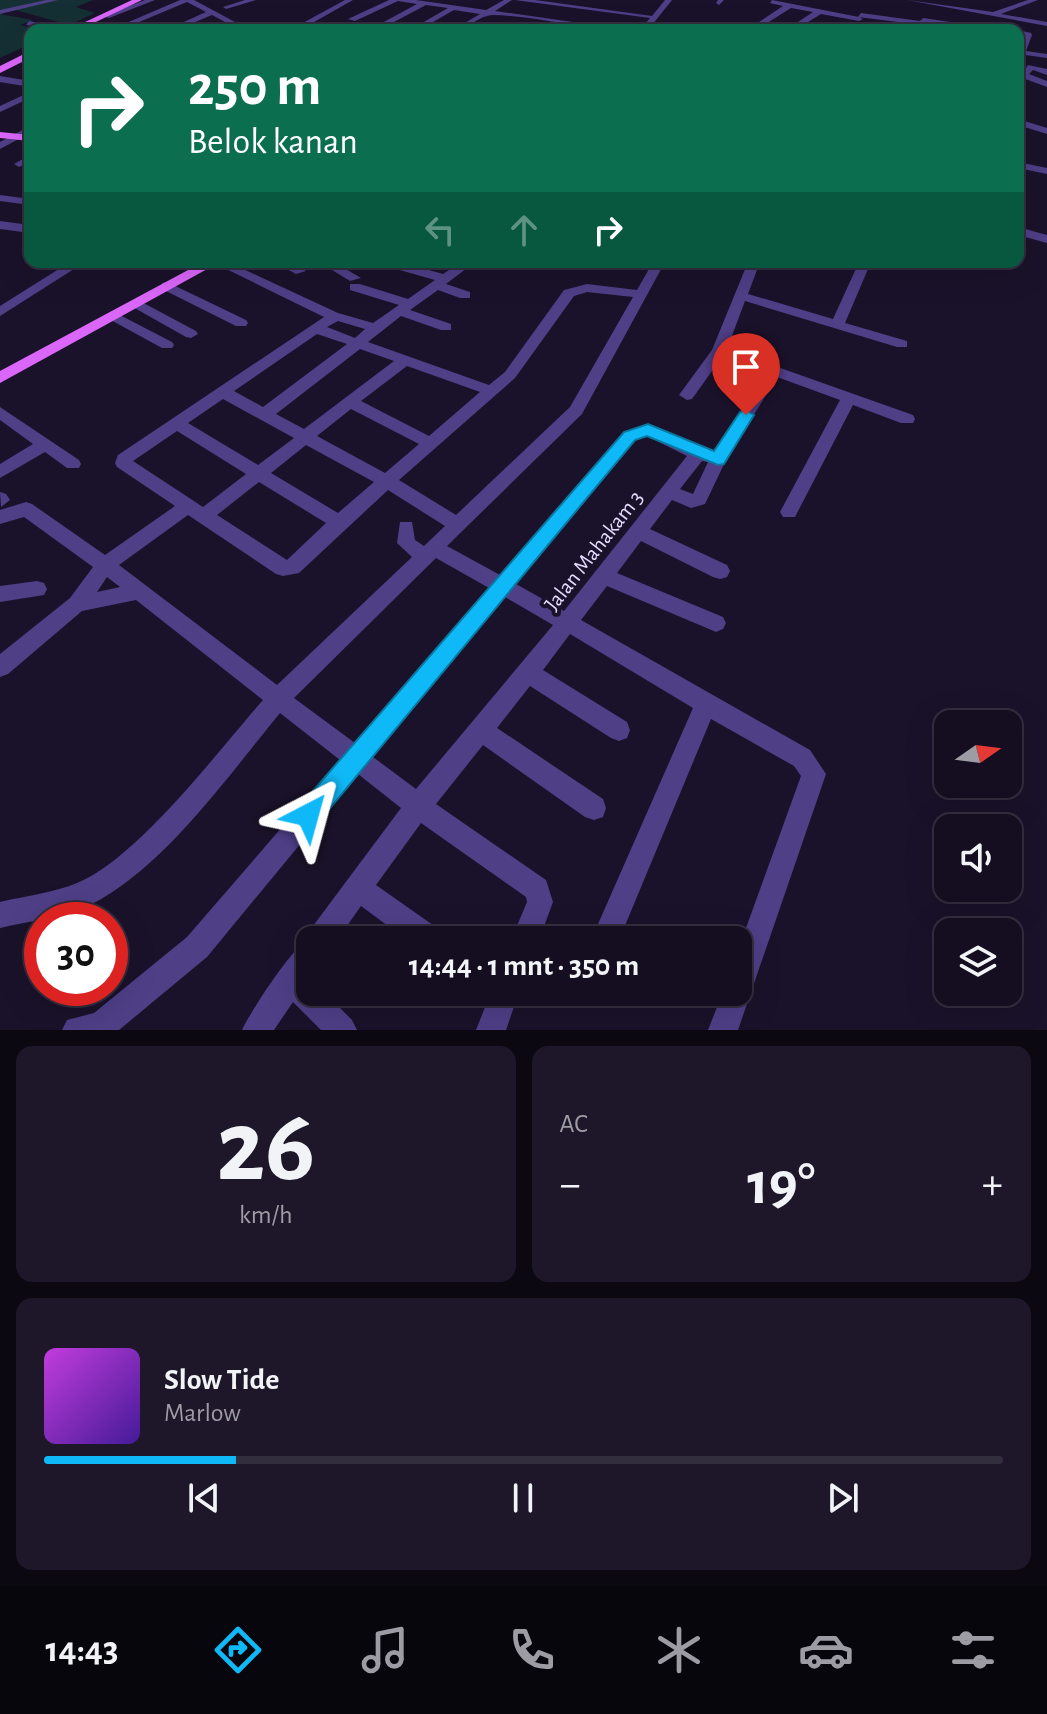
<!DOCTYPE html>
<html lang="id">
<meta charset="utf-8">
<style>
:root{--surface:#140e20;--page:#1d1729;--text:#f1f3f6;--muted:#9d9ca5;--line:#332e3e;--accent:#0fb8f6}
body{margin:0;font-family:"Alegreya Sans",sans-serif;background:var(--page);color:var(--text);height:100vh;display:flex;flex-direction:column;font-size:30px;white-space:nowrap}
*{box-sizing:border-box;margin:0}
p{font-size:26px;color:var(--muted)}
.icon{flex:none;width:44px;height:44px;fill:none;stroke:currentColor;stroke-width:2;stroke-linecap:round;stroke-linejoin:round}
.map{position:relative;height:1030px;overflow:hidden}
.sheet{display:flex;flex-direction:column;gap:16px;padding:16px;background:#0b0812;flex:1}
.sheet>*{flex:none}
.banner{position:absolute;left:24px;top:24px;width:1000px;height:244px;border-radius:16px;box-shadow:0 8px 32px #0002,0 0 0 2px var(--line);background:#0b6e4f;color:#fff;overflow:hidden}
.needle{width:52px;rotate:76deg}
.buttons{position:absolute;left:934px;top:710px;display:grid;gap:16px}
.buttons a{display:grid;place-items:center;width:88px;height:88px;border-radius:16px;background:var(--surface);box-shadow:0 8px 32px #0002,0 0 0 2px var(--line);font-size:40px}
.speed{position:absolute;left:24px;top:902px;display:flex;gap:16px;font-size:40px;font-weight:700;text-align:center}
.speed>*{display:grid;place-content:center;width:104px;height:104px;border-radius:50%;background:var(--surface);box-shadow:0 8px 32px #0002,0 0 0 2px var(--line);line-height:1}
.speed .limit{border:12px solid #d22;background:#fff;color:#111}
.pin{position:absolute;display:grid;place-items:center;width:68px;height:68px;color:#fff;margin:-82px -34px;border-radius:50% 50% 50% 0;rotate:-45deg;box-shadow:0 0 8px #0007}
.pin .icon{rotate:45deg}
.me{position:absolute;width:88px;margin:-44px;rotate:39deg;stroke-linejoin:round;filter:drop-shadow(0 0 6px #0008)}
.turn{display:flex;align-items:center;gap:28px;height:168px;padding:0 32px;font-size:36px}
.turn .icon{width:104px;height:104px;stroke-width:2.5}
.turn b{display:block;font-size:56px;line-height:68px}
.lanes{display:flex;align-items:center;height:76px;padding:0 32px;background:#0003;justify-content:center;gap:40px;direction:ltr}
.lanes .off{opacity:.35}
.big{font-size:60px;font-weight:700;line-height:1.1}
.sheet .card{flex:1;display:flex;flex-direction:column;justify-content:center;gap:12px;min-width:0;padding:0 28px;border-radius:16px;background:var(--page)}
.sheet .dial{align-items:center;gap:0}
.dial b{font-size:104px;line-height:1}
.song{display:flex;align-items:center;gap:24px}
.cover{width:96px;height:96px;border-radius:12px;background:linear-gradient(135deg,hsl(290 70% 55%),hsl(260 70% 35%))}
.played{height:8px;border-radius:4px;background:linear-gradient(90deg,var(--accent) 20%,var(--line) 20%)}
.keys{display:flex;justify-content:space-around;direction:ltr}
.heat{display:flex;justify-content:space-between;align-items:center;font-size:44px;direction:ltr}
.sheet .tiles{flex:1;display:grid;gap:16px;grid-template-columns:1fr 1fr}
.card:last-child{grid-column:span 2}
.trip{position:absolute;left:296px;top:926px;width:456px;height:80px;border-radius:16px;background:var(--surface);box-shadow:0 8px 32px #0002,0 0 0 2px var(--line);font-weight:700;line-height:80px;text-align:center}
.menu{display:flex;height:128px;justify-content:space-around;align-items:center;background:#08060d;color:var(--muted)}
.menu .icon{width:56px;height:56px}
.menu .on{color:var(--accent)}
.menu b{font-size:36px;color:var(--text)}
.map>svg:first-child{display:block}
.green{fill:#153034}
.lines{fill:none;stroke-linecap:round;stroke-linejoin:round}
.minor{fill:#4e3f87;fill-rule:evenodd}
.major{fill:#db67fa;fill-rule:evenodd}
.route{fill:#0fb8f6;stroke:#0a78a0;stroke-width:2}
.labels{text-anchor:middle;stroke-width:8;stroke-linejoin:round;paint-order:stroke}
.street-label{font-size:22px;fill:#e5dcfe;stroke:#1a122a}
</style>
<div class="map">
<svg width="1047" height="1030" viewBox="0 0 1047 1030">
<rect width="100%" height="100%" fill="#1a122a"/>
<!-- green -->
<path class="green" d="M0,0h93l-17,7 19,6 -26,12 -57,-16 -12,1z
M0,14l33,6 -13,5 20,5h-10v14l-30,14z"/>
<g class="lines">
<!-- minor -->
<path class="minor" d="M46,0h12l-58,14v-4z
M145,0h10l-46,18 -7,-2z
M180,0h14l56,30h-10l-28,-15 -36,15h-10l40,-18 -19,-10 -67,28h-10z
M245,0h11l-30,9 -3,-2z
M345,0h8l-53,30h-10z
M389,0h27l70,10 18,-10h8l-17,11 134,19c-46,0 -91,-14 -136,-15 -14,0 -25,15 -40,15l27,-16 -26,-4 -35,20h-9l38,-22 -22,-3 -47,25h-10l48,-26 -19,-3 -43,20 -7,-2z
M515,0h20l117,16 13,-16h7l-24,30h-8l10,-12z
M718,0h6l-5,5 -3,-2z
M772,0l87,17 4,2 -4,2 -38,-7 -26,16h-9l27,-18 -22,-4 -35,22h-9l36,-24 -13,-3z
M907,0l86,12 35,-12h10l-37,14 46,8v4z
M861,13l59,8 3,-3 82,12 -80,-8 -3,3 -64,-8z
M29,21l32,7 1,2 -36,-5z
M705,26l4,2 -2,2h-9z
M1017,30h1l13,3 1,2 -6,16 21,3v4l-29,-4 6,-18 -6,-2z
M1028,65l19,4v6l-14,-5 -4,4 18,7v6l-27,-10z
M0,76l30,5v6l-30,-5z
M30,92v6l-30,14v-6z
M1018,119l29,9v6l-29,-9z
M30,126v7l-30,16v-7z
M30,155v7l-11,5 -5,-3z
M1018,162l29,6v6l-29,-6z
M0,195l30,4v6l-30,-4z
M0,221l30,4v8l-30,-4z
M1018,227l29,8v8l-29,-8z
M70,262h15l-85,54v-10z
M212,262h16l110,51 35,10 26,-18 -49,-15v-6h10l48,15 27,-19 -46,-13 -1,-5h12l43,12 18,-12h14l-29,22 24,8v6h-10l-22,-8 -28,20 41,14v6h-10l-40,-14 -33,26 121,43 16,-13 59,-82 23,-6 50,6 16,-28h12l-83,152 -135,132 53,29 124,-143 24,-8 66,28 51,-79 -43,-16 -30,42 -5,1 -8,-5 33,-45 36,-88h12l-12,32 85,25 26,-57h12l-26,61 62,18v6h-10l-152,-46 -18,48 186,66 2,4 -2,4h-12l-48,-18 -58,112h-12l-3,-5 60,-112 -63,-23 -51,83 -21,44 -14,4 -19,-8 -22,29 77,36 3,6 -3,6 -7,2 -7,-2 -72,-36 -24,32 106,44 3,6 -3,6 -7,3 -7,-3 -102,-43 -26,34 229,130 16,24 -88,256h-30l15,-38h15v-42l63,-174 -7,-10 -83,-47 -92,221h-28l102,-232 -123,-74 -27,36 84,52 3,8 -3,8 -8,3 -8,-3 -81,-52 -33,42 106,71 3,9 -3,9 -9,3 -9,-3 -102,-72 -47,59 110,76 7,22 -14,38h-28l16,-38 -1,-5 -105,-74 -45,62 64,45 4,10h-37l-46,-34 -24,34h-27v52h14l28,28 5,10h-36l-28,-28 -19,28h-32c7,-16 51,-84 65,-89l3,-11 91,-122 -43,-34 -151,183 -88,73h-57l5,-10 27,-7 93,-76 153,-177 -60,-47c-52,63 -117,156 -190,192 -27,13 -61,16 -90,23v-26c25,-6 53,-9 77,-19 60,-24 142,-133 186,-183l-127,-100 -54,11 -74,63 -8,3v-23l70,-56 23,-31 -69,-50 -24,7v-14l26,-8 6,2 73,51 70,-49 -58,-39 -2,-4 3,-8 206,-138zM587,292l46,5 -63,110 -114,108 -57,-35 116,-102 59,-82zM338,321l27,8 -10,9 -28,-11zM317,334l30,10 -84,63 -29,-16zM360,349l34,12 -90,68 -28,-15zM407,366l73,26 -51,44 -68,-35zM223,399l71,39 -36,27 -70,-42zM351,409l68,35 -34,29 -68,-37zM177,431l69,43 -43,33 -70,-46zM647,436l40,20 -123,155 -48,-27 120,-144zM306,445l68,37 -36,31 -67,-40zM702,461l6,1 -15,32 -13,-5zM259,482l67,41 -39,37 -70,-45zM388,490l57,36 -21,20 -9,-6 -3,-18h-12l-3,21 15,14 -135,128 -158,-120 69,-50 88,59 7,2 16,-3zM436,558l53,30 -134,155 -61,-45zM107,577l13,10 -23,5zM505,597l48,28 -137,164 -43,-32z
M274,262h16l16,9 -10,3z
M319,262h15l27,16 -11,3z
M167,282l79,38 2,3 -2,3h-10l-74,-37v-6z
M136,299l60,32 2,3 -7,4 -5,-1 -55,-31 -2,-3z
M114,312l58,30 2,3 -2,3h-10l-53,-29v-6z
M0,407l79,53 2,4 -2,4h-12l-22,-16 -45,26v-14l33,-20 -33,-24z
M0,492l6,2 4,6 -9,7z
M37,581l7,2 3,6 -3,6 -44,7v-16z
M491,992h28l-13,38h-30z"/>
<!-- major -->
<path class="major" d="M132,0h10l-63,30h-11z
M30,51v7l-30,15v-7z
M0,132l30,3v6l-30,-3z
M203,262h17l-220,121v-12z"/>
</g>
<!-- route -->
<path class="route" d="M746,410l8,5 -30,49 -6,1 -71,-29 -12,4 -318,384 -9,4 -9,-4 -4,-9 4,-8 325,-375 24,-8 66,27 26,-39z"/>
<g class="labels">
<!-- street labels -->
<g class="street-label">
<text transform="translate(593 550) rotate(-52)" y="8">Jalan Mahakam 3</text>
</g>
</g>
</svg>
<div class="buttons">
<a><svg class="needle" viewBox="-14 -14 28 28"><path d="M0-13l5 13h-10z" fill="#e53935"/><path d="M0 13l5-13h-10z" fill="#9d9ca5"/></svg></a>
<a><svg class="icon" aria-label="sound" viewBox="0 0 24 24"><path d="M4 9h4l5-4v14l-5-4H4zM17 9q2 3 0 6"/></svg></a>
<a><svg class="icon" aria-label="layers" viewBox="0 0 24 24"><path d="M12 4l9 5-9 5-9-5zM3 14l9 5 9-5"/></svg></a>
</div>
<div class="speed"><div class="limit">30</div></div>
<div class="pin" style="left:746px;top:415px;background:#d93025"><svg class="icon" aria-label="arrive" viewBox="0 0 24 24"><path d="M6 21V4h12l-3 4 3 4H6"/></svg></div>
<svg class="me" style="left:308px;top:815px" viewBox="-20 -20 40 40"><path d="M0-17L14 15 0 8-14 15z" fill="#0fb8f6" stroke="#fff" stroke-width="4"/></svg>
<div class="trip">14:44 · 1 mnt · 350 m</div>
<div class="banner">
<div class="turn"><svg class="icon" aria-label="right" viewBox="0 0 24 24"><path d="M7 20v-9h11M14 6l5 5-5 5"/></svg><div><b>250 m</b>Belok kanan</div></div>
<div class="lanes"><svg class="icon off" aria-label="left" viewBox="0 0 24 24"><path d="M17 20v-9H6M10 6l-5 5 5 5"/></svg><svg class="icon off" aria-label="ahead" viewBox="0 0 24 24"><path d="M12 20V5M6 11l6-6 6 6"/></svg><svg class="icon" aria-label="right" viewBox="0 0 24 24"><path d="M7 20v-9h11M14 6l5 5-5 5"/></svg></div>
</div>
</div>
<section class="sheet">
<div class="tiles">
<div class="card dial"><b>26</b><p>km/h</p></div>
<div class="card"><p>AC</p>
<div class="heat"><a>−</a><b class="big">19°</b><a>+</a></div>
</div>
<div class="card">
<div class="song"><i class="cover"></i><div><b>Slow Tide</b><p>Marlow</p></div></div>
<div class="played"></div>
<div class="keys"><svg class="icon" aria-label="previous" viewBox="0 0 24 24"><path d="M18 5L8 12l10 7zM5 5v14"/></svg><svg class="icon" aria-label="pause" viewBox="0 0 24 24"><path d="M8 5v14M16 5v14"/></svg><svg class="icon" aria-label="next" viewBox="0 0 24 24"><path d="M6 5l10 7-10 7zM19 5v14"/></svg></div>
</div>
</div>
</section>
<nav class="menu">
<b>14:43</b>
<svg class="icon on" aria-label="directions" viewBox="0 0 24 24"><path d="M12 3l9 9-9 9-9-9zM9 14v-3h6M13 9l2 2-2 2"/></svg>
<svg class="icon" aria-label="music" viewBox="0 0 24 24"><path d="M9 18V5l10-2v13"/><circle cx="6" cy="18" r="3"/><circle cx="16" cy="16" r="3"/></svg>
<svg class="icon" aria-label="phone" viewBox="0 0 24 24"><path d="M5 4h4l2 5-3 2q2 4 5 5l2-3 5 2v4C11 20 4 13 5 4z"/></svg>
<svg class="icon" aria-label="climate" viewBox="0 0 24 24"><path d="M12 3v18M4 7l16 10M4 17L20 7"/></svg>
<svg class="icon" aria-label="car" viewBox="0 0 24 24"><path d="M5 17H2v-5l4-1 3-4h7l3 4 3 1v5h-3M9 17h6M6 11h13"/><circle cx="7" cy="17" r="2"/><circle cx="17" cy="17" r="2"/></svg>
<svg class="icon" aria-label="filters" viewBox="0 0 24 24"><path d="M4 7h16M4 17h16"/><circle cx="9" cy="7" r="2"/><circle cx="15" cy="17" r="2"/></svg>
</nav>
